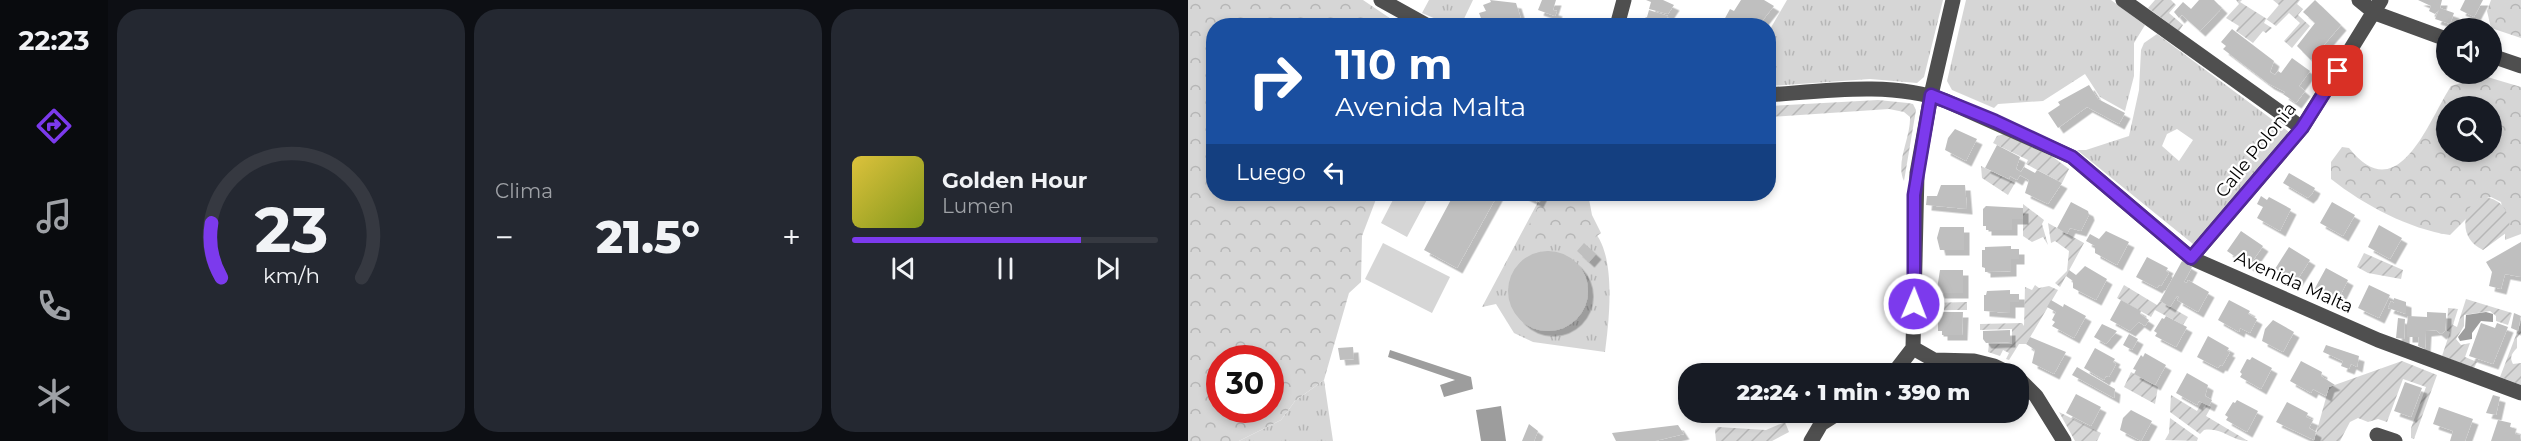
<!DOCTYPE html>
<html lang="es">
<meta charset="utf-8">
<style>
:root{--surface:#171b24;--page:#242831;--text:#f1f3f6;--muted:#9ea1a6;--line:#363941;--accent:#7c3aed}
body{margin:0;font-family:Montserrat,sans-serif;background:var(--page);color:var(--text);height:100vh;display:flex;flex-direction:column;font-size:22px;white-space:nowrap}
*{box-sizing:border-box;margin:0}
p{font-size:20px;color:var(--muted)}
.icon{flex:none;width:33px;height:33px;fill:none;stroke:currentColor;stroke-width:2;stroke-linecap:round;stroke-linejoin:round}
.map{position:relative;flex:1;overflow:hidden}
.details{display:flex;flex-direction:column;gap:9px;padding:9px;background:#0d0f14;width:1080px}
.details>*{flex:none}
.banner{position:absolute;left:18px;top:18px;width:570px;height:183px;border-radius:24px;box-shadow:0 3px 9px #0003;background:#1a4fa0;color:#fff;overflow:hidden}
.tools{position:absolute;left:1248px;top:18px;display:grid;gap:12px}
.tools a{display:grid;place-items:center;width:66px;height:66px;border-radius:50%;background:var(--surface);box-shadow:0 3px 9px #0003;font-size:30px}
.speed{position:absolute;left:18px;top:345px;display:flex;gap:12px;font-size:30px;font-weight:700;text-align:center}
.speed>*{display:grid;place-content:center;width:78px;height:78px;border-radius:50%;background:var(--surface);box-shadow:0 3px 9px #0003;line-height:1}
.speed .limit{border:9px solid #d22;background:#fff;color:#111}
.pin{position:absolute;display:grid;place-items:center;width:51px;height:51px;color:#fff;margin:-26px;border-radius:12px;box-shadow:0 3px 9px #0006}
.me{position:absolute;width:66px;margin:-33px;rotate:1deg;stroke-linejoin:round;filter:drop-shadow(0 0 4px #0008)}
.turn{display:flex;align-items:center;gap:21px;height:126px;padding:0 30px;font-size:27px}
.turn .icon{width:78px;height:78px;stroke-width:2.5}
.turn b{display:block;font-size:42px;line-height:51px}
.then{display:flex;align-items:center;height:57px;padding:0 30px;background:#0003;gap:12px;font-size:22px}
.big{font-size:45px;font-weight:800;line-height:1.1}
.details .widget{flex:1;display:flex;flex-direction:column;justify-content:center;gap:9px;min-width:0;padding:0 21px;border-radius:24px;background:var(--page)}
.details .dial{align-items:center;gap:0}
.dial svg{height:156px;overflow:visible;fill:none;stroke:var(--line);stroke-width:7;stroke-linecap:round;text-anchor:middle}
.dial text{fill:var(--text);stroke:none}
.song{display:flex;align-items:center;gap:18px}
.cover{width:72px;height:72px;border-radius:9px;background:linear-gradient(135deg,hsl(50 70% 55%),hsl(70 70% 35%))}
.played{height:6px;border-radius:3px;background:linear-gradient(90deg,var(--accent) 75%,var(--line) 75%)}
.keys{display:flex;justify-content:space-around;direction:ltr}
.heat{display:flex;justify-content:space-between;align-items:center;font-size:33px;direction:ltr}
.details .tiles{flex:1;display:grid;gap:9px;grid-template-columns:repeat(3,1fr)}
.trip{position:absolute;left:490px;top:363px;width:351px;height:60px;border-radius:24px;background:var(--surface);box-shadow:0 3px 9px #0003;font-weight:800;line-height:60px;text-align:center}
main{display:flex;flex:1;min-height:0}
.tabs{display:flex;flex-direction:column;width:108px;justify-content:space-around;align-items:center;background:#090b0e;color:var(--muted)}
.tabs .icon{width:42px;height:42px}
.tabs .selected{color:var(--accent)}
.tabs b{font-size:27px;color:var(--text)}
.map>svg:first-child{display:block}
.grass{fill:url(#grass-tufts);fill-rule:evenodd}
.forest{fill:url(#forest-crowns);fill-rule:evenodd}
.garden{fill:url(#garden-furrows)}
.pitch{fill:#d6d6d6}
.water{fill:#9d9d9d}
.building{fill:#bfbfbf;filter:url(#shadow)}
.lines{fill:none;stroke-linecap:round;stroke-linejoin:round}
.minor{stroke:#4f4f4f;stroke-width:15}
.route-casing{stroke:#51269a;stroke-width:15}
.route{stroke:#7c3aed;stroke-width:10}
.labels{text-anchor:middle;stroke-width:4.5;stroke-linejoin:round;paint-order:stroke}
.street-label{font-size:18px;fill:#000;stroke:#fff}
</style>
<main>
<nav class="tabs">
<b>22:23</b>
<svg class="icon selected" aria-label="directions" viewBox="0 0 24 24"><path d="M12 3l9 9-9 9-9-9zM9 14v-3h6M13 9l2 2-2 2"/></svg>
<svg class="icon" aria-label="music" viewBox="0 0 24 24"><path d="M9 18V5l10-2v13"/><circle cx="6" cy="18" r="3"/><circle cx="16" cy="16" r="3"/></svg>
<svg class="icon" aria-label="phone" viewBox="0 0 24 24"><path d="M5 4h4l2 5-3 2q2 4 5 5l2-3 5 2v4C11 20 4 13 5 4z"/></svg>
<svg class="icon" aria-label="climate" viewBox="0 0 24 24"><path d="M12 3v18M4 7l16 10M4 17L20 7"/></svg>
</nav>
<section class="details">
<div class="tiles">
<div class="widget dial"><svg viewBox="0 0 100 80">
<path d="M14 69A42 42 0 1 1 86 69"/>
<path d="M14 69A42 42 0 0 1 9 41" stroke="#7c3aed"/>
<text x="50" y="56" font-size="32" font-weight="700">23</text>
<text x="50" y="72" font-size="11">km/h</text>
</svg></div>
<div class="widget"><p>Clima</p>
<div class="heat"><a>−</a><b class="big">21.5°</b><a>+</a></div>
</div>
<div class="widget">
<div class="song"><i class="cover"></i><div><b>Golden Hour</b><p>Lumen</p></div></div>
<div class="played"></div>
<div class="keys"><svg class="icon" aria-label="previous" viewBox="0 0 24 24"><path d="M18 5L8 12l10 7zM5 5v14"/></svg><svg class="icon" aria-label="pause" viewBox="0 0 24 24"><path d="M8 5v14M16 5v14"/></svg><svg class="icon" aria-label="next" viewBox="0 0 24 24"><path d="M6 5l10 7-10 7zM19 5v14"/></svg></div>
</div>
</div>
</section>
<div class="map">
<svg width="1333" height="441" viewBox="0 0 1333 441">
<defs>
<pattern id="grass-tufts" width="24" height="20" patternUnits="userSpaceOnUse" patternTransform="scale(1.5)"><rect width="24" height="20" fill="#d6d6d6"/><path d="M3 7l-1-3M5 7V3M7 7l1-3M15 17l-1-3M17 17v-4M19 17l1-3" fill="none" stroke="#b6b6b6"/></pattern>
<pattern id="forest-crowns" width="20" height="18" patternUnits="userSpaceOnUse" patternTransform="scale(1.5)"><rect width="20" height="18" fill="#d6d6d6"/><path d="M2 6a3 3 0 1 1 6 0M12 15a3 3 0 1 1 6 0" fill="none" stroke="#b6b6b6"/></pattern>
<pattern id="garden-furrows" width="10" height="10" patternUnits="userSpaceOnUse" patternTransform="scale(1.5)"><rect width="10" height="10" fill="#d6d6d6"/><path d="M-1 1l2-2M0 10L10 0M9 11l2-2" fill="none" stroke="#b6b6b6"/></pattern>
<filter id="shadow"><feDropShadow dx="5.5" dy="5.5" stdDeviation="0" flood-color="#0004"/></filter>
</defs>
<rect width="100%" height="100%" fill="#fff"/>
<!-- grass -->
<path class="grass" d="M241,0h44l-12,25h-11l-28,-12z
M599,0h156l-19,77 -7,6 -47,-4 -101,7v-55z
M778,0h145l34,25 -11,18v33l-9,35 -25,-14 -15,-23 -42,27 -45,3 -4,4 -42,-18 -5,-9z
M969,34l136,101 -100,109 -116,-94h9l43,-14 10,-46 2,-40 3,-7zM989,129l16,11 -14,21 -17,-15 5,-12z
M350,202c16,8 36,14 51,25 29,21 20,94 16,125l-72,-10 -19,-9 -18,-29 -14,3z
M136,380l9,61h-94l42,-21 14,-19z"/>
<!-- forest -->
<path class="forest" d="M0,0h175l37,25 -186,1v168h164l-16,42 -1,46 -12,11 -25,87 -29,21 -14,19 -42,21h-51zM82,358v52h-50v-52z
M1303,0h30v38l-30,-10 -4,-17z
M1296,76l37,11v147l-16,6v-19l-4,-19 -10,-5 -14,3 -9,17 -18,18c-41,-6 -86,-30 -119,-56v-17l11,-15 7,1c49,62 79,-26 102,-62zM1258,106h46v46h-46z
M356,194h44l4,21 9,18 -8,6 -69,7 5,-21z"/>
<!-- garden -->
<path class="garden" d="M967,0h16l5,5 -7,8 14,12 -4,6 -31,-23z
M1048,0h6l-2,2 27,17 12,-14 -6,-5h27l-3,4 6,5 -5,6 12,11 -18,22 -8,-7 16,-18 -11,-10 -13,13 -10,-7 -2,4 8,5 -6,5 -3,-2 -10,12 -17,-12 3,-5 -13,-8 13,-14z
M690,100l30,3 5,1 3,6 -12,71c-9,-18 7,-44 6,-64l-6,-5 -15,-3 -120,8v-11z
M816,134l49,23 16,12 -7,14 -36,-19 2,-4 -35,-17 4,-7z
M793,166l34,17 -7,12 -26,-17z
M1296,197c20,3 25,15 26,33l-27,20c-22,-11 -22,-33 -8,-50z
M835,204l21,16 -2,4 6,21 -5,-8 -11,5 -9,-6z
M860,223l36,20 -24,44 -5,-4 12,-12 2,-20 -14,-10 -4,2z
M1176,253l39,17 -2,9 -33,-6 -11,-6z
M847,285l4,3 10,-2 9,4 -32,54h-7l-10,16 -3,-1 3,-6 -6,-3 -3,6 -12,-4 1,-8h23v-15l-32,1v-6l42,-1 2,3 1,-39 7,3z
M936,285l33,20 3,-4 28,16 -5,8 -28,-15 -4,7 -34,-19z
M1278,299l46,14 -4,12 -12,-4v-5l-6,-5 -26,4v11l-8,13 5,6 9,-2 -5,14 12,5 -3,6 -32,-12 8,-24 -3,-1 1,-23 10,1 -5,16 4,2z
M779,302v8h-33l-1,10h-7l1,-17z
M1333,322v11l-4,5v10c-5,5 -8,9 -4,16l8,-1v22l-21,-8z
M1214,361l35,14 -23,64 -3,-1v-10l15,-41 -23,-8 -16,43 -9,-3 -10,3 -10,-4 -8,4 -10,19h-26l15,-54z
M943,372l27,15 -3,17 -31,-17z
M983,395l26,16 5,-9 9,5 -5,9 42,25c-17,0 -26,-14 -44,-11l-4,4 -30,-22z
M871,412l42,21 -4,8h-22z
M982,418l28,20 -1,3 -32,-1 4,-7z
M597,422l4,10 -17,9h-56l-1,-11 3,-3 48,3z"/>
<!-- pitch -->
<path class="pitch" d="M208,194h34l-23,43 -26,-14z
M195,243l67,34 -18,36 -67,-34z"/>
<!-- water -->
<path class="water" d="M1298,312l7,2v8l-12,-1 -9,12v6l-12,2 -2,-4 7,-9 1,-13z
M202,350l81,27 2,12 -29,8 -4,-12 15,-5 -67,-23z
M313,406l5,35h-25l-5,-31z"/>
<!-- building -->
<path class="building" d="M302,0l26,3 6,19 -5,4h-33l-5,-13 7,-2 -3,-6 8,-3z
M354,0h14l-3,10 4,1 -2,5 -17,-6z
M458,0h17l11,5 -6,9 -19,-5 2,-7z
M553,0h23l10,6 -16,20h-24l-10,-6 6,-11 4,2z
M1011,0h15l8,8 -22,23 -18,-16 -3,3 -5,-6 9,-10 8,7z
M1127,0l26,25 -30,35 -14,-14 18,-23 -12,-11z
M1230,0h24l-2,8 14,5 -4,11 -15,-5 4,-9 -4,4 -6,-3 2,-5z
M1277,0h18l-9,17 -14,-7z
M461,10l19,6 -2,7 3,3 -27,-1 -2,-5 7,-3z
M1044,29l42,32 -4,11 5,3 3,-4 3,2 11,-15 18,13 -11,15 6,5 -9,12 -13,-9 2,-2 -16,-8 -46,-35 3,-3 -5,-4z
M901,85l9,14 27,14 -6,11 -32,-17 -29,21 -10,-15 12,-8 -2,-3z
M767,129l22,10 -11,22 -21,-11 3,-12z
M809,145l23,12 -4,12 5,3 3,-5 11,6 2,-3 25,13 -14,21 -23,-11 4,-13 -9,-5 -3,5 -7,-4 -1,3 -24,-11z
M1101,173l26,15 -3,6 -4,4 -25,-15z
M753,185h24l2,24 -41,-4 1,-9h10z
M266,194h44l-41,74 -33,-18z
M333,194h21l-4,8z
M1073,196l6,4 2,-3 22,12 -11,22 -23,-13 6,-11 -6,-3z
M883,202l17,9 1,4 -8,16 -11,-3 -3,6 -10,-6z
M1144,202l23,13 -12,21 -23,-13z
M798,206l37,2v11h-11v11h-26v-4h-3v-17z
M1191,225l23,13 -12,21 -22,-12z
M752,227h24v23h-24l-3,-12z
M918,231l23,11 -12,23 -22,-12v-7l-9,-5 4,-7 9,5z
M1053,231l22,15 -14,20 -22,-15z
M1333,242v35l-16,-3 -4,15 -12,-3 3,-14 -6,-10z
M396,243l12,11 -7,8 -12,-11z
M823,246v3h8v10h-8v12l-26,1v-4l-3,-1v-17h3v-3z
M1101,247l21,13 -14,22 -21,-13z
M320 291a40 40 0 1 1 80 0a40 40 0 1 1-80 0Z
M959,257l21,11 -2,3 3,2 -8,13 -2,-1 -2,3 -21,-11z
M994,261l10,6 -8,15 3,1 1,-3 21,12 -11,20 -21,-12 2,-3 -2,-1 -7,11 -10,-6z
M897,266l22,13 -11,21 -23,-12v-7l-7,-5 3,-6 7,5z
M1138,268l22,12 -11,22 -23,-12z
M752,270h23v23h-24l-2,-4z
M1181,285l21,10 -11,23 -21,-10z
M822,290v4h9v8h-9v11l-26,-2v-16h2l1,-4z
M1206,298l12,4v12l-18,-6 3,-7 3,2z
M863,300l12,7 1,-3 22,12 -12,22 -22,-12 3,-4 -3,-2 4,-8 -9,-5z
M933,300l20,11 -1,3 9,6 -4,6 -6,-4 -9,9 -20,-11z
M1041,300l21,11 -2,3 9,5 -7,14 -10,-5 -1,4 -21,-12z
M754,312h21l-1,23h-20v-4h-4v-15h4z
M1239,312l19,1v8l-1,10 -4,3 -5,-4 -10,1 -1,18 -7,-3 1,-9h-12v-13l1,-8 19,1z
M1326,313l7,3 -3,15 -7,-3z
M978,316l21,11 -11,20 -21,-11 2,-3 -3,-2 8,-13 2,1z
M1210,318l7,1 -1,20 -8,-1z
M1085,320l21,12 -11,20 -21,-11 3,-12z
M1293,323l14,5 2,-5 11,4 -15,37 -24,-8z
M914,324l15,7 -11,13 -12,-7z
M822,330v12l-24,1 -3,-4v-8z
M941,334l9,5 -6,11 -9,-5z
M1020,336l21,12 -2,3 3,1 -8,14 -2,-1 -2,3 -21,-11z
M842,337l36,15 -12,22 -22,-11 3,-13 -9,-6z
M1138,345l33,11 -2,11 -6,-3 -2,5 -8,-3 2,-5 -20,-9z
M165,347l1,12 -14,1 -2,-12z
M907,348l20,11 -2,3 3,2 -7,13 -3,-1 -2,4 -20,-12z
M957,353l21,12 -11,20 -21,-11 2,-4 -3,-1 8,-14 2,2z
M1064,357l20,11 -11,21 -21,-12 2,-3 -2,-2 7,-13 3,1z
M1113,361l21,11 -1,4 14,9 -6,2 -3,9 -13,-7 -2,4 -21,-12z
M889,367l38,22 -1,9 -42,-23z
M999,373l21,12 -3,11 7,4 -3,6 -10,-5 -2,4 -21,-12z
M1217,382l17,6 -11,29 -17,-6z
M888,394l25,13 -10,19 -25,-13z
M1305,395l7,2 -4,18 -10,-2z
M1049,400l21,11 -11,21 -21,-12 2,-3 -3,-2 8,-13 2,1z
M1099,402l21,11 -2,4 7,3 -4,8 7,4 -2,8 -38,-18z
M1251,407l34,12 -8,22h-15l3,-10 -20,-7z
M943,410l21,11 -11,20 -21,-11 3,-12z
M1310,420l13,3 -1,4 6,2 -1,5 5,1 1,6h-30z
M341,424l9,7 -4,10h-12z
M490,425l6,9 -29,7h-39l-4,-8z"/>
<g class="lines">
<!-- minor -->
<path class="minor" d="M193,0l47,26
M935,0l179,128
M1171,0l16,13 71,26
M429,26l7,-26
M1304,56l29,10
M580,95c57,-4 123,-14 178,6l126,56 119,101 187,82 143,53
M1003,258l111,-130 79,-128
M725,348l4,-175 14,-78 22,-95
M725,348l21,12 40,1 20,5 17,8
M705,374l20,-26
M831,379l17,17 28,45
M1189,435l18,6
M623,441l10,-17 19,-12"/>
</g>
<g class="lines">
<defs>
<path id="route" d="M726,304v-109l17,-100 64,26 77,36 119,101 111,-130 36,-57"/>
</defs>
<!-- route casing -->
<use href="#route" class="route-casing"/>
<!-- route -->
<use href="#route" class="route"/>
</g>
<g class="labels">
<!-- street labels -->
<g class="street-label">
<text transform="translate(1068 150) rotate(-51)" y="6">Calle Polonia</text>
<text transform="translate(1106 282) rotate(24)" y="6">Avenida Malta</text>
</g>
</g>
</svg>
<div class="tools">
<a><svg class="icon" aria-label="sound" viewBox="0 0 24 24"><path d="M4 9h4l5-4v14l-5-4H4zM17 9q2 3 0 6"/></svg></a>
<a><svg class="icon" aria-label="search" viewBox="0 0 24 24"><circle cx="10" cy="10" r="6"/><path d="M15 15l6 6"/></svg></a>
</div>
<div class="speed"><div class="limit">30</div></div>
<div class="pin" style="left:1150px;top:71px;background:#d93025"><svg class="icon" aria-label="arrive" viewBox="0 0 24 24"><path d="M6 21V4h12l-3 4 3 4H6"/></svg></div>
<svg class="me" style="left:726px;top:304px" viewBox="-20 -20 40 40"><circle r="17" fill="#7c3aed" stroke="#fff" stroke-width="3"/><path d="M0-11L8 9 0 5-8 9z" fill="#fff"/></svg>
<div class="trip">22:24 · 1 min · 390 m</div>
<div class="banner">
<div class="turn"><svg class="icon" aria-label="right" viewBox="0 0 24 24"><path d="M7 20v-9h11M14 6l5 5-5 5"/></svg><div><b>110 m</b>Avenida Malta</div></div>
<div class="then">Luego<svg class="icon" aria-label="left" viewBox="0 0 24 24"><path d="M17 20v-9H6M10 6l-5 5 5 5"/></svg></div>
</div>
</div>
</main>
